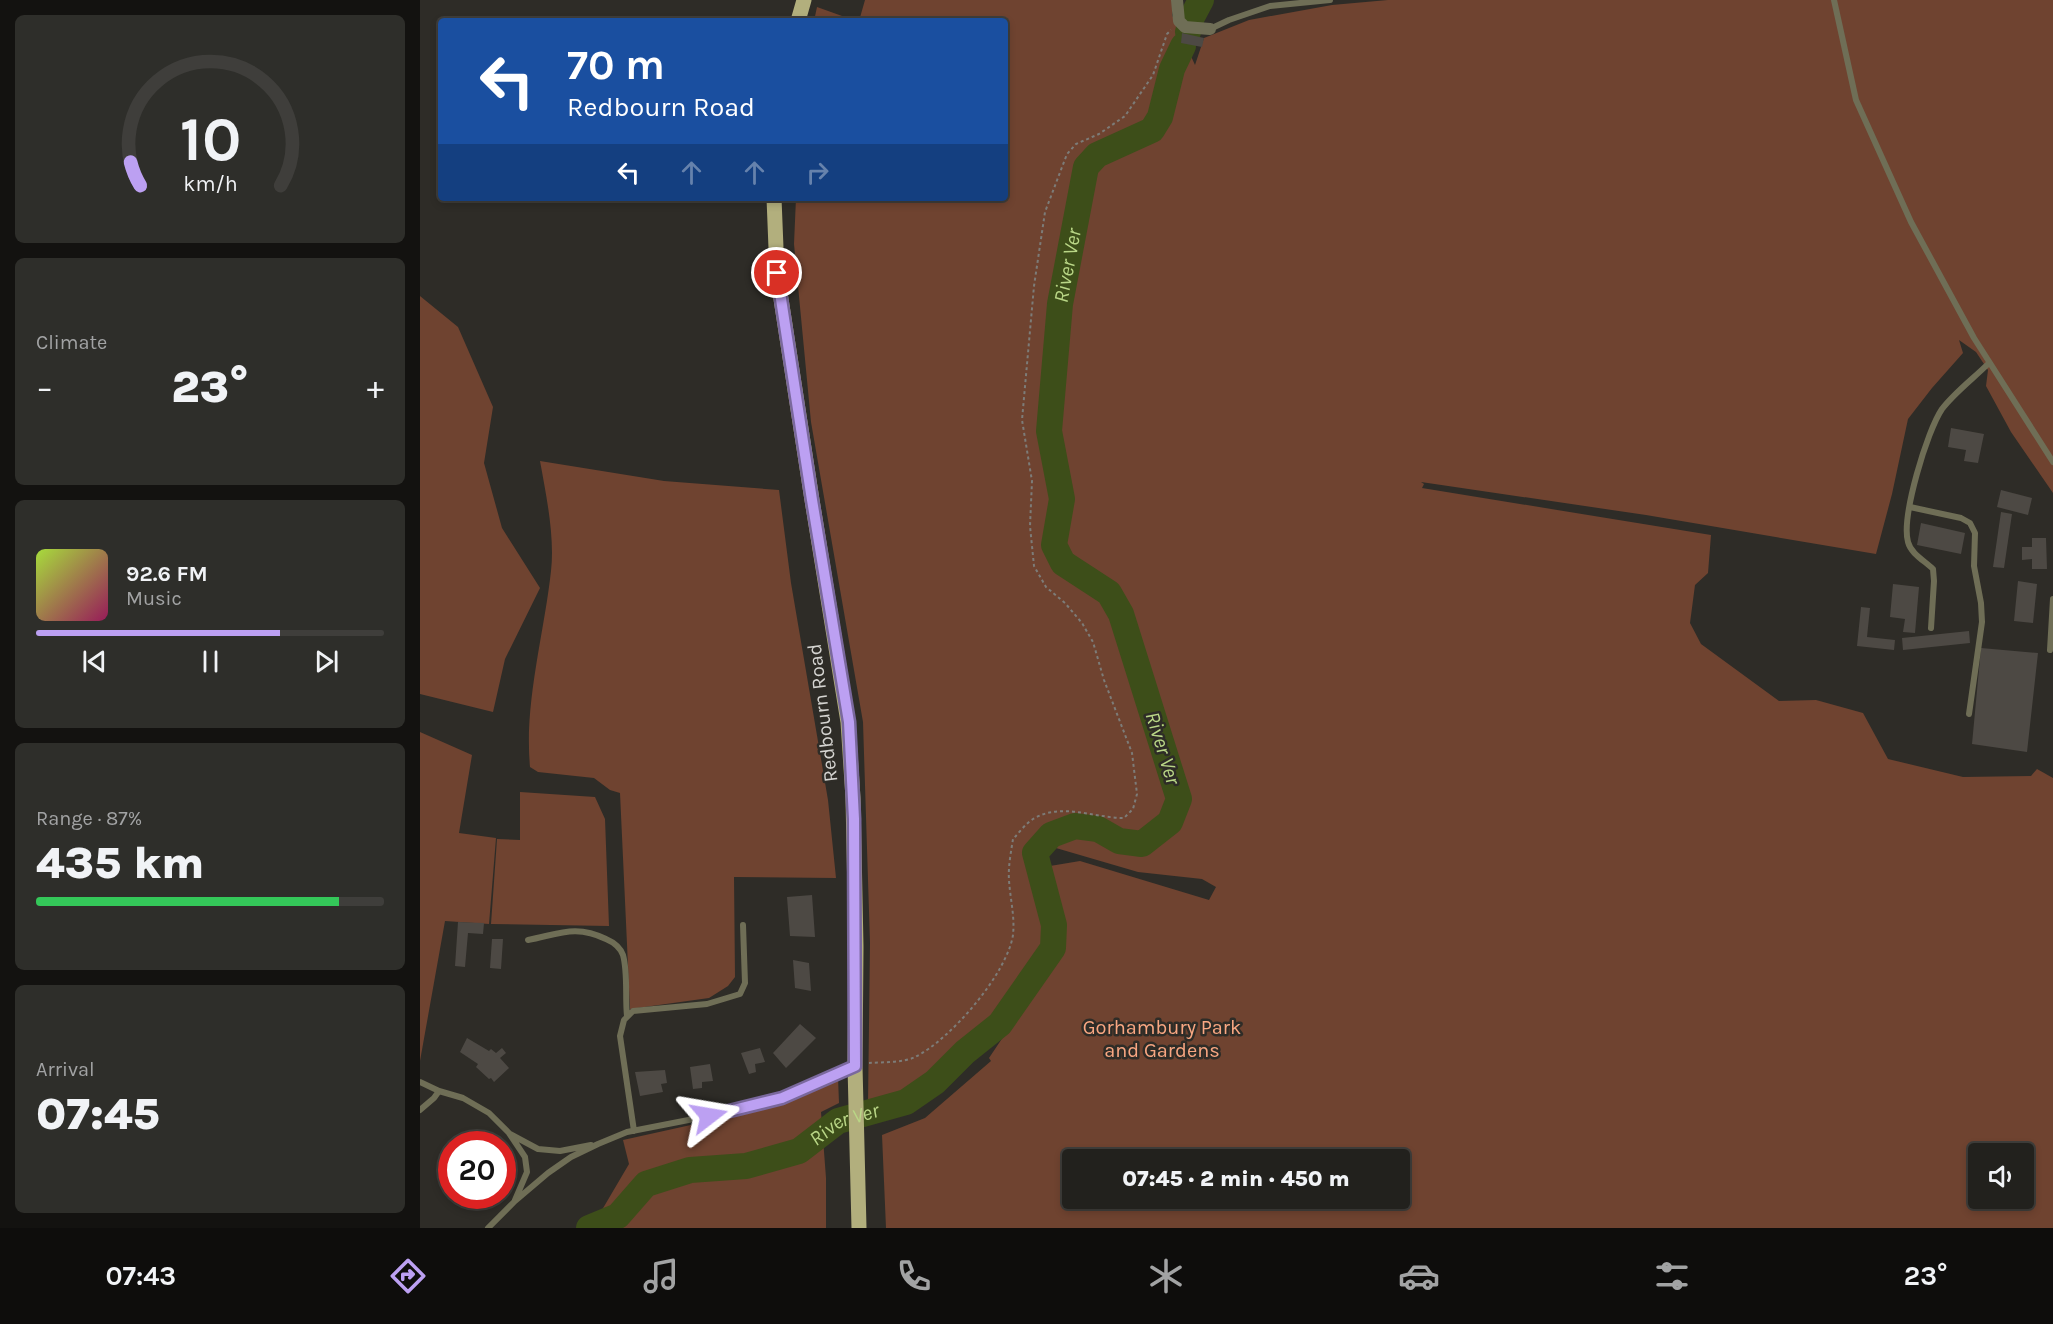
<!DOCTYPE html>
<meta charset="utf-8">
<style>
:root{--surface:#22211d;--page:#2e2e2a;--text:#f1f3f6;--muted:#a2a3a4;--line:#3f3e3b;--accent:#bca0f2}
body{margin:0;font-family:Karla,sans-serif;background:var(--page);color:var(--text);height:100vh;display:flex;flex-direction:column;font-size:22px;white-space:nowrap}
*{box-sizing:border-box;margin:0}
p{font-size:20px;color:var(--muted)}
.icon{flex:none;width:33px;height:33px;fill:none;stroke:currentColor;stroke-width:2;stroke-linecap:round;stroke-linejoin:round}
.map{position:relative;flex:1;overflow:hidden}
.drawer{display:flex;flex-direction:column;gap:15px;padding:15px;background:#131210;width:420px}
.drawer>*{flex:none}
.top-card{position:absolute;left:18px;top:18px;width:570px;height:183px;border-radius:6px;box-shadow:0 3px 9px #0003,0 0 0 2px var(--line);background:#1a4fa0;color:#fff;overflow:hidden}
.tools{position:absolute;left:1548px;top:1143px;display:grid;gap:12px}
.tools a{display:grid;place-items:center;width:66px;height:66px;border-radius:6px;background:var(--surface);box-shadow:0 3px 9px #0003,0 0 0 2px var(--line);font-size:30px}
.speed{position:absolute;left:18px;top:1131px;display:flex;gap:12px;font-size:30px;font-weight:700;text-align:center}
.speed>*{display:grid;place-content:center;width:78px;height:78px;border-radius:50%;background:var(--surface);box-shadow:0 3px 9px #0003,0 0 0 2px var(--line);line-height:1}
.speed .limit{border:9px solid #d22;background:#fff;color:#111}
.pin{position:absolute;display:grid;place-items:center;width:51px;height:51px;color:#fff;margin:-26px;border:3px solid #fff;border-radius:50%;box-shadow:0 2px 6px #0007}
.me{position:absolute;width:66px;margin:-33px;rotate:76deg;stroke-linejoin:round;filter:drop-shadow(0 0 4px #0008)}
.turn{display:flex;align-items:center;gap:21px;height:126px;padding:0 30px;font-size:27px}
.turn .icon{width:78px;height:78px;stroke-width:2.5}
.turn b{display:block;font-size:42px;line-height:51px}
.lanes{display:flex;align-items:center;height:57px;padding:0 30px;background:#0003;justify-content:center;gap:30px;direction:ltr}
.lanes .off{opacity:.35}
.big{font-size:45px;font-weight:800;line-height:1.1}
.drawer .widget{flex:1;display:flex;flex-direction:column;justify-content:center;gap:9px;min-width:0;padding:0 21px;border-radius:9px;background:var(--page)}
.drawer .dial{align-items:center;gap:0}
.dial svg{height:156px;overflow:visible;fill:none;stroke:var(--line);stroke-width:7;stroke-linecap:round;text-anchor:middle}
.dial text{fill:var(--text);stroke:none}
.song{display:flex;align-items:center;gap:18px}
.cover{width:72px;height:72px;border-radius:9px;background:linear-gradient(135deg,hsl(80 70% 55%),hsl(330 70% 35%))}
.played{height:6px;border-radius:3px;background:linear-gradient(90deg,var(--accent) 70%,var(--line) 70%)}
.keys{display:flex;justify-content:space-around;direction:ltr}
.heat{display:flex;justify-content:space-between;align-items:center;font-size:33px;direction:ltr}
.charge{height:9px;border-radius:4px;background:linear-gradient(90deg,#34c759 87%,var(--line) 0)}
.trip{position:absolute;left:642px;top:1149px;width:348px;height:60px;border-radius:6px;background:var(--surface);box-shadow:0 3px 9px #0003,0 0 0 2px var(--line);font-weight:800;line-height:60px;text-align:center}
.tabs{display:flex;height:96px;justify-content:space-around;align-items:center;background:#0e0d0c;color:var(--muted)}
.tabs .icon{width:42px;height:42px}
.tabs .active{color:var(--accent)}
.tabs b{font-size:27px;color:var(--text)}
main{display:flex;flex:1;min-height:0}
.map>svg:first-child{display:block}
.green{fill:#6f4330;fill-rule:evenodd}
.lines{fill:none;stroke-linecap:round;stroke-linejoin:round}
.river{stroke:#3d4e19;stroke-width:26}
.building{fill:#4d4944}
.path{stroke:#7d7c78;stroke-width:2;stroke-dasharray:3 3;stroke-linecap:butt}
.lane{stroke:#6f6e56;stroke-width:6}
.street{stroke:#6f6e56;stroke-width:12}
.primary{stroke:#b2af7d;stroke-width:15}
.route-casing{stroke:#7a689d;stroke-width:15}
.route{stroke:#bca0f2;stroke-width:10}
.labels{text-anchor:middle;stroke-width:5;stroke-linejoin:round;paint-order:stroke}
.street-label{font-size:20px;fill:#d5d4d1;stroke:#2e2c27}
.park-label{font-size:20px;fill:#f9a782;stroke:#2e2c27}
.water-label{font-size:21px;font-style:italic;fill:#b9d686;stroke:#2e2c27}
</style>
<main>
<section class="drawer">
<div class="widget dial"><svg viewBox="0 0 100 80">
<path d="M14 69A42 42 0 1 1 86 69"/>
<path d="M14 69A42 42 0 0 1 9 57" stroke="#bca0f2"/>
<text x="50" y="56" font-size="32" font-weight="700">10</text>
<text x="50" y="72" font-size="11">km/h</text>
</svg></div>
<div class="widget"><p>Climate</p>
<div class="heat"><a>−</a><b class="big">23°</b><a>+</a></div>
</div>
<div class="widget">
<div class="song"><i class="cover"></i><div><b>92.6 FM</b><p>Music</p></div></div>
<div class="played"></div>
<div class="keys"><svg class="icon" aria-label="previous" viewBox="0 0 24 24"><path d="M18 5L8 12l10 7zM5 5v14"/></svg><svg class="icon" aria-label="pause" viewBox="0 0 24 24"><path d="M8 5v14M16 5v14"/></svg><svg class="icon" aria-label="next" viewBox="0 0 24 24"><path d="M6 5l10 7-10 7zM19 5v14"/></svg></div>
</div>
<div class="widget"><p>Range · 87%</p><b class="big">435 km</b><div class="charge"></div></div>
<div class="widget"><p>Arrival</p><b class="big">07:45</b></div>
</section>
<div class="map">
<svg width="1633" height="1228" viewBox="0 0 1633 1228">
<rect width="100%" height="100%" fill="#2e2c27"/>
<!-- green -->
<path class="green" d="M445,0h308l-1,15 23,50 9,-27 45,-18 83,-15 56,-5h665v493l-42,-61 -25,-46 2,-16 -12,-18 -17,-12 4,13 -31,35 -24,31 -16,75 -16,60 -230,-39 -225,-33 3,2 -2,4 289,47 -3,38 -13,12 -5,38 11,21 78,57 37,-1 47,13 25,46 75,18 68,-1 6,-7 16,9v450h-1167l-4,-93 43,-17 66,-57 -2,-3 69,-103 3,-38 -11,-51 30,-5 129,39 7,-13 -14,-8 -64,-7 -106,-31 -6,25 21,75 -53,83 -88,72 -38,9 2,-162 -7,-221 -52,-300 -17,-178 2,-46h209v-177h-146zM1558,1154h46v44h-46zM652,1160h328v38h-328z
M397,7l39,14h-42z
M0,296l38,31 35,80 -9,56 18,65 38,60 -35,71 -12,53 -73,-18z
M120,461l124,20 115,9 12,93 37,217 8,78 -102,-1 1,100 -7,9 -19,12 -79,11 -10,-216 -10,-3 -16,-12 -56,-6 -8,-5c-6,-64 14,-132 21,-196 4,-34 -5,-77 -11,-110z
M0,732l52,23 -13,78 37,5 -7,86 -44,-3 -25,140z
M100,792l75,5 10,22 4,107 -118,-2 6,-85 23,1z
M418,1077l1,26 -18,9 5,66v50h-238l11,-13 30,-51 -6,-24 113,-25 50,-13z"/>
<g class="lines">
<!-- river -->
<g class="river">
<path d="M768,32l4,-15 9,-17"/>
<path id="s1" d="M169,1228l29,-12 28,-32 44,-14 56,-4 53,-15 39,-30 68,-19 29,-20 30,-30 35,-28 53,-76 1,-23 -19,-72 16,-18 24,-9 23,3 21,12 23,3 28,-22 9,-23 -58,-185 -12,-21 -46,-30 -9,-18 8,-46 -13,-68 11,-127 26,-137 11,-12 55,-25 8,-13 12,-48 11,-23"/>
</g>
</g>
<!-- building -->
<path class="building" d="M762,33l22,5 -2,9 -21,-4z
M1531,428l33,6 -6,29 -14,-2 2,-11 -18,-3z
M1581,490l31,8 -4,17 -31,-8z
M1581,512l11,2 -8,54 -11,-1z
M1501,523l44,10 -4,21 -44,-9z
M1612,538h14l1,31h-15v-10l-10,1v-13h10z
M1598,581l19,3 -4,39 -19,-2z
M1473,584l26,3 -4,46 -12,-1 2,-13 -15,-2z
M1441,607l9,1 -3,29 28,3 -1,10 -37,-4z
M1549,631l1,12 -67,7 -1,-12z
M1561,648l57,5 -11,99 -55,-8z
M392,895l3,42 -25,-1 -3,-39z
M38,922l26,1 -1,11 -15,-1 -3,34 -10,-1z
M72,939h11l-2,30 -11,-1z
M373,960l16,3 2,28 -16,-3z
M380,1024l16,14 -30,30 -13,-15z
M47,1038l22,13 2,-2 5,4 6,-5 4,5 -6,5 9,10 -15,14 -3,-4 -2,1 -13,-12 2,-3 -18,-12z
M340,1048l5,14 -10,2 1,8 -7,2 -8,-21z
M290,1064l3,17 -11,1v6l-9,1 -3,-22z
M245,1070l2,13 -6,1 2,8 -23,4 -5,-24z"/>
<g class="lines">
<!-- path -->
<path class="path" d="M449,1063c14,-1 34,0 46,-6 35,-17 92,-83 98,-122 2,-19 -3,-37 -4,-55 -1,-13 2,-28 4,-41 6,-6 12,-15 20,-20 28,-17 61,-1 91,-1l9,-9 4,-15 -5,-41 -28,-73 -11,-38 -11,-19 -17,-20 -19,-16 -12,-21 -4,-40 2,-45 -10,-61 12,-134 11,-74 22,-58 9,-10 23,-10 26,-18 28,-41 14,-41 4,-4"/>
<!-- lane -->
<path class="lane" d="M1414,0l22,100 55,122 63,116 79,124
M790,29l19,-9 41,-14 60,-6
M1490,507l51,11 9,5 5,10 -1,33 7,37 1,19 -13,92
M1511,628l3,-47 -1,-12c-8,-8 -22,-15 -25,-27 -7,-25 19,-111 34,-133 13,-17 32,-31 47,-46
M1630,650l3,-51
M108,940c31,-6 48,-16 78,-1 7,3 14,8 17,16 5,18 2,42 4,61
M0,1082l19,9 24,7 26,15 20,20 16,24 2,15 -12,28
M0,1110l14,-12 5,-7
M214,1131l-14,-95 4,-16 9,-9 74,-7 33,-10 5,-11 -2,-58
M90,1134l28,15 22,2 31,-6
M68,1228l27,-27 33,-28 23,-16 27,-13 29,-12 82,-16 73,-18 72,-32"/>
<!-- street -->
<path class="street" d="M757,0l2,21 6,6 25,2"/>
<!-- primary -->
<path class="primary" d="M378,21l6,-21
M354,198l3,75 35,227 36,222 5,76 3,149 -1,119 4,162"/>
</g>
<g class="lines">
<defs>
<path id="route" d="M289,1116l73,-18 73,-32 -1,-247 -5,-97 -37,-222 -35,-227"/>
</defs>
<!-- route casing -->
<use href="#route" class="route-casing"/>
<!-- route -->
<use href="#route" class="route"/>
</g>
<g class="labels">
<!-- street labels -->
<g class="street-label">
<text transform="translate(402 713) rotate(-97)" y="7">Redbourn Road</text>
</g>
<!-- park labels -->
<g class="park-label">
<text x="742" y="1034">Gorhambury Park<tspan x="742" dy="23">and Gardens</tspan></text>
</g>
<!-- water labels -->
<g class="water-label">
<text dy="7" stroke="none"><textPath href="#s1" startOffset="1420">River Ver</textPath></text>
<text transform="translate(743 748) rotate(73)" y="7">River Ver</text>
<text dy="7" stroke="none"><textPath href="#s1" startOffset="285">River Ver</textPath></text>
</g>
</g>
</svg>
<div class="tools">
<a><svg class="icon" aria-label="sound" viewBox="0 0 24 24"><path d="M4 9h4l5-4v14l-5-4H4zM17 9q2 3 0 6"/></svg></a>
</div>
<div class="speed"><div class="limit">20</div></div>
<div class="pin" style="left:357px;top:273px;background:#d93025"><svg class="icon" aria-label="arrive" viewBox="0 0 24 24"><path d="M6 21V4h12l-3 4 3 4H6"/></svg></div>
<svg class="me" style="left:289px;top:1116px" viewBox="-20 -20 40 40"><path d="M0-17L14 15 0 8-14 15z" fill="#bca0f2" stroke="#fff" stroke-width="4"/></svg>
<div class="trip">07:45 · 2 min · 450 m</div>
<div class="top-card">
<div class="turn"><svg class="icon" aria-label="left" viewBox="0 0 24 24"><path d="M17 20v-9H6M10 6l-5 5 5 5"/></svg><div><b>70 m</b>Redbourn Road</div></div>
<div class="lanes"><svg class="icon" aria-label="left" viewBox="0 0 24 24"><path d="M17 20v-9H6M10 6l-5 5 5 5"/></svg><svg class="icon off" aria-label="ahead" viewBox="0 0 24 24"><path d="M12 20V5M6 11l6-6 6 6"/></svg><svg class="icon off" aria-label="ahead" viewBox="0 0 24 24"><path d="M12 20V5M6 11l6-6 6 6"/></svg><svg class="icon off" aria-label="right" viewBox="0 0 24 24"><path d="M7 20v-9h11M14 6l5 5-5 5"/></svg></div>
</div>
</div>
</main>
<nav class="tabs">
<b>07:43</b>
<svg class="icon active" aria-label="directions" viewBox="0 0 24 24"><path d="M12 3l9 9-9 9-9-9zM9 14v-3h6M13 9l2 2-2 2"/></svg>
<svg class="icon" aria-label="music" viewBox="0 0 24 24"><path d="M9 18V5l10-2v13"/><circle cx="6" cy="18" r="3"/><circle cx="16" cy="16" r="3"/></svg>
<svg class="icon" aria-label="phone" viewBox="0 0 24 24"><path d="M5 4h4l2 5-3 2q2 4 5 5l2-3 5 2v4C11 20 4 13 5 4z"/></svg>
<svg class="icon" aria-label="climate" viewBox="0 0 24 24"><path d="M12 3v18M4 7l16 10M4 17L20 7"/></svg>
<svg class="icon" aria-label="car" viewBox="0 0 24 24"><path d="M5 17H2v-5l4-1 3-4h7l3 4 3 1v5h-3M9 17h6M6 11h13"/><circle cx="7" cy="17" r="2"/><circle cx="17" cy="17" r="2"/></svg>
<svg class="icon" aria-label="filters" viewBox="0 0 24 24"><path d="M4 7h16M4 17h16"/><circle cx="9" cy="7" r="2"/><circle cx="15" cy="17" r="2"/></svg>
<b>23°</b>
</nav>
